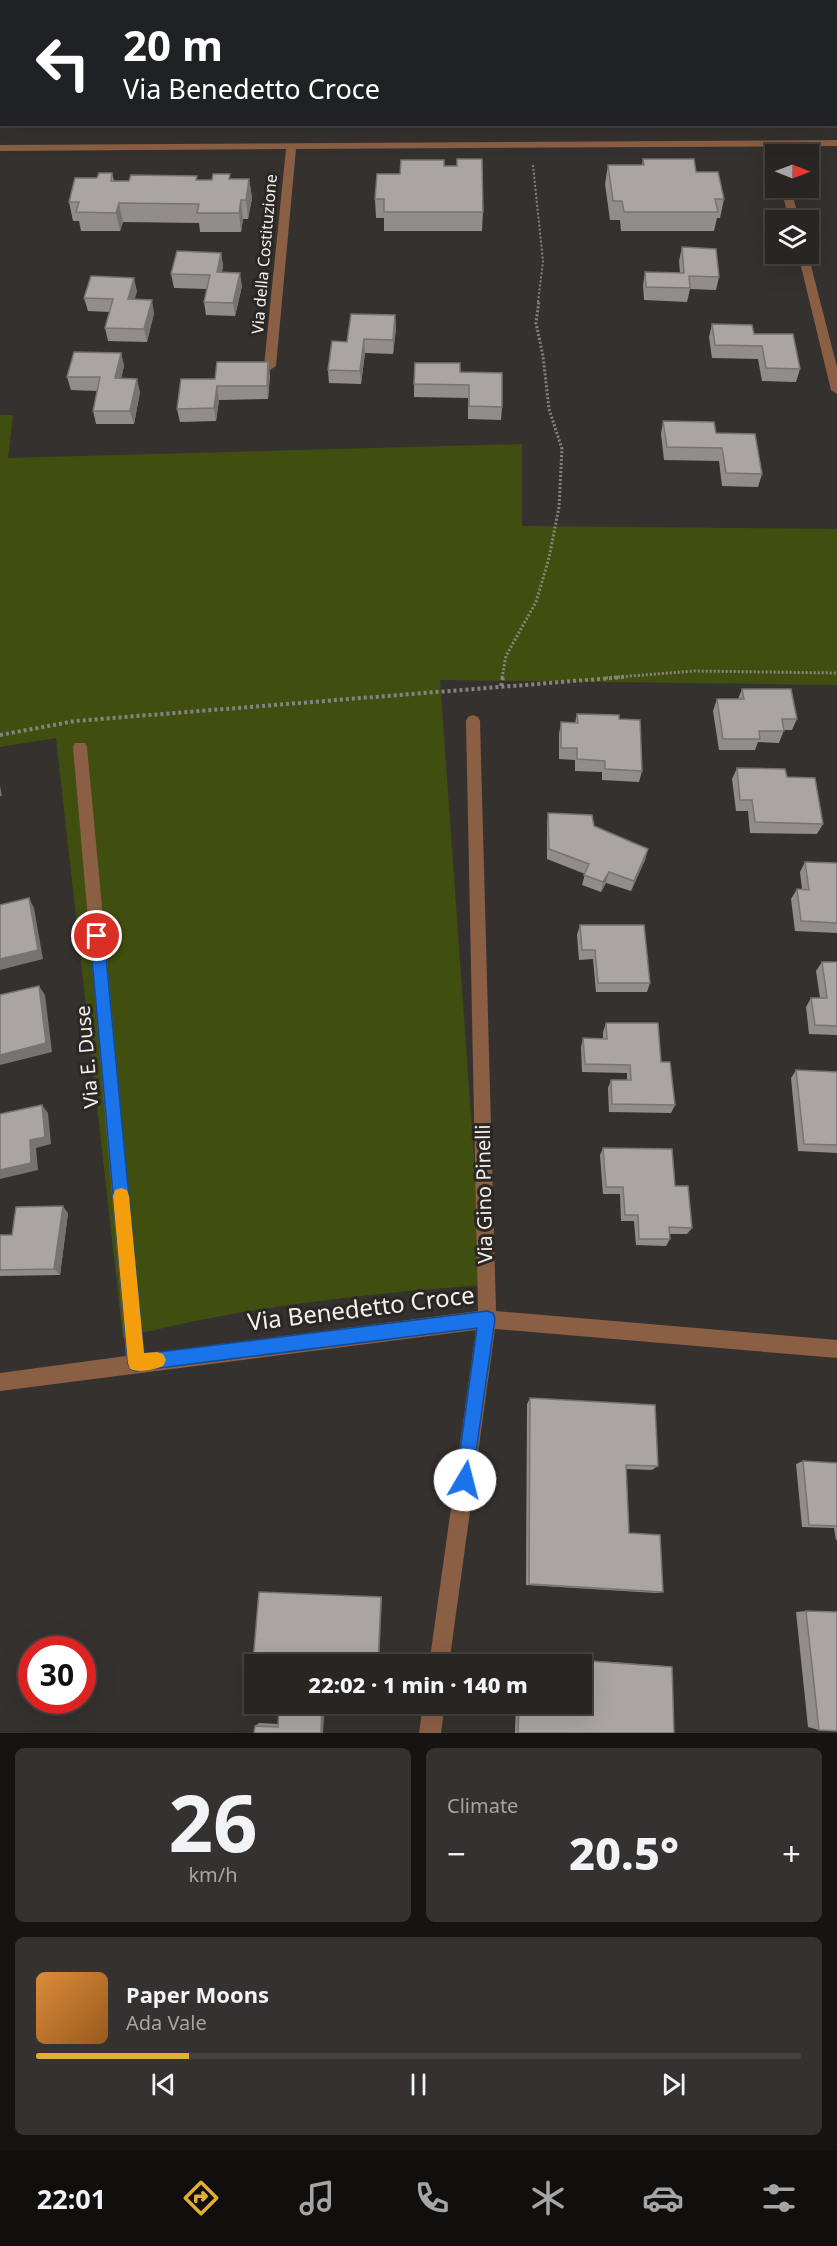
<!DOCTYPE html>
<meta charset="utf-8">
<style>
:root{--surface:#282523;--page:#343130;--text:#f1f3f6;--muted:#a5a5a6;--line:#444241;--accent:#e3ae35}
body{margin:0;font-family:"Noto Sans",sans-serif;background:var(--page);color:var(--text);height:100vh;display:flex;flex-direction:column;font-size:22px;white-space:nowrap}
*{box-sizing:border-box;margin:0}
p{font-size:20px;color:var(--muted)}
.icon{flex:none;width:33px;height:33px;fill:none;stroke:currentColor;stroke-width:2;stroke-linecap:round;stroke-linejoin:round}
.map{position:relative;height:1733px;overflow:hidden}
.details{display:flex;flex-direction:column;gap:15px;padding:15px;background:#161413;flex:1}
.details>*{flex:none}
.hud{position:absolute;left:0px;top:0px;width:837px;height:126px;box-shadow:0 6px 24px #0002,0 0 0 2px var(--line);background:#202124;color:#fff;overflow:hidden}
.needle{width:39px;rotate:91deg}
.controls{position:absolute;left:765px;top:144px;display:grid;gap:12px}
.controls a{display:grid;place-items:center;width:54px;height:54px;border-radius:0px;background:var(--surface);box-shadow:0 6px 24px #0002,0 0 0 2px var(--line);font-size:30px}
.speed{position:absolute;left:18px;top:1636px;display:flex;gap:12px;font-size:30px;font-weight:700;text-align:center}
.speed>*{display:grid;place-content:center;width:78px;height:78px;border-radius:50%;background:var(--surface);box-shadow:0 6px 24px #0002,0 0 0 2px var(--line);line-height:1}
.speed .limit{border:9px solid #d22;background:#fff;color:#111}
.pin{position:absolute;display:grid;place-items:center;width:51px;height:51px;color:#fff;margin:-26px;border:3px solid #fff;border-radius:50%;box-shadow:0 2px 6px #0007}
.me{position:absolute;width:66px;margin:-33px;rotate:8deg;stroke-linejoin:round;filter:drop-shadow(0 0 4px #0008)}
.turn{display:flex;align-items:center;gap:21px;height:126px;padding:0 24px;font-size:27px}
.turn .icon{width:78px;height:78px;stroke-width:2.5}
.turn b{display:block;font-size:42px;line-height:51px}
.big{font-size:45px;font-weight:800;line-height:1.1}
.details .widget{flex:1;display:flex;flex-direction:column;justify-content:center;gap:9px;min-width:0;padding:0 21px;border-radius:9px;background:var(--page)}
.details .dial{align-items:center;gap:0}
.dial b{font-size:78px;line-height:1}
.song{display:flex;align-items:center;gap:18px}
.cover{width:72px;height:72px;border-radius:9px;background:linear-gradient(135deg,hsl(30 70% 55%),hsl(30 70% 35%))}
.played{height:6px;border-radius:3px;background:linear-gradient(90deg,var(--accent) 20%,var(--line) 20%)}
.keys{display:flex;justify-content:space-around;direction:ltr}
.heat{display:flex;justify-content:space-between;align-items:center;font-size:33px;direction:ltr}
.details .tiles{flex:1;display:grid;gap:15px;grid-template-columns:1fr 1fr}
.widget:last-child{grid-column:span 2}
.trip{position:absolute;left:244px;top:1654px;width:348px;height:60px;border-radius:0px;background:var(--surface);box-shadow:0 6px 24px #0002,0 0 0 2px var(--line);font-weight:800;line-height:60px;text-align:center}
.tabs{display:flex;height:96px;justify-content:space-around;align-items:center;background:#100f0e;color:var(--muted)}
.tabs .icon{width:42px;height:42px}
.tabs .active{color:var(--accent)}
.tabs b{font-size:27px;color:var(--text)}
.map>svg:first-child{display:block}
.green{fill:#404f0f}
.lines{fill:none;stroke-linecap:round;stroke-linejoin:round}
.path-far2{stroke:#868280;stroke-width:2;stroke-dasharray:2 2;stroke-linecap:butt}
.path-far1{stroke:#868280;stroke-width:3;stroke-dasharray:2 2;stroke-linecap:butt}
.path{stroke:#868280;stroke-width:4;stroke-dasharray:3 3;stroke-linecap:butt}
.minor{fill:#8b5f44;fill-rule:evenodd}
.wall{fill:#928d8c}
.shaded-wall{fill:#777372}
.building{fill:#aaa4a3;stroke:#777372;stroke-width:1.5}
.route{fill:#1a73e8;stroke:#114b97;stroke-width:1.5}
.slow{fill:#f59e0b}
.labels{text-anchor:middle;stroke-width:6;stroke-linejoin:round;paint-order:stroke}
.far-street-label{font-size:16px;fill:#f3f0ee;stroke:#2b2725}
.street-label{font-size:20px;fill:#f3f0ee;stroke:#2b2725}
.near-street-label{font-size:24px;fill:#f3f0ee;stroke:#2b2725}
</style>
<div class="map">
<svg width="837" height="1733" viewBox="0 0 837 1733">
<rect width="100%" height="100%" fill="#35312f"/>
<!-- green -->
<path class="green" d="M0,0h837v123l-1,-121h-834v122l580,1 -582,2z
M0,415h13l-5,43 514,-14v82l315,3v156l-397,-5 43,605c-120,9 -243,22 -360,53l-67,-600 -56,9z"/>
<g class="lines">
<!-- path-far2 -->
<path class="path-far2" d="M533,165l10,97 -5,40"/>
<!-- path-far1 -->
<path class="path-far1" d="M502,678l4,-22 30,-54 13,-44 10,-51 3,-58 -13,-40 -6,-53 -7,-33 3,-22
M606,678l88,-7 143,2"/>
<!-- path -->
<path class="path" d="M501,686l2,-9
M0,735l75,-14 549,-44"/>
<!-- minor -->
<path class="minor" d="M837,140v6l-541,3 -20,217 -6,4 -6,-4 22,-217 -286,2v-6z
M781,188h10l8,32h-10z
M798,254h10l29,113v27l-6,-4z
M473,715l5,2 2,4 16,590 341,29v18l-342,-29 -46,336h-20l47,-335 -476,61v-18l126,-17 -53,-609 2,-4h10l2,4 57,607 334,-43 -12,-590 2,-4z
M423,1704h22l-4,29h-22z"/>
</g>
<!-- wall -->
<path class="wall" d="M836,10h1v40h-1z
M643,159l53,13 28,27 -4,19h-3l-3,13h-93l-1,-11h-10l-5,-36 3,-19h34z
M444,166l39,46 -1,19h-98v-13h-8l-1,-19 25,-25z
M112,173l2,8 98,-1 18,-6v5h19l3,19 -4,21h-5l-2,13h-41l-1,-9 -76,-1 -3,9h-39l-2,-10h-6l-4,-19 28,-24z
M682,247l37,30 -3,13 -26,-1 -3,13 -43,-2 -1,-15 2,-13 35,1 -1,-12z
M221,253l2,13 -1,6 20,14 -7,30 -29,-1 -2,-13 3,-13 -33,-1 -3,-14z
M137,291l-3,8 20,14 -7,29 -39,-1 -3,-13 5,-16 -22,-1 -4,-13z
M395,315l1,14 -3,25 -28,-1 -4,31 -32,-1 -1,-13 19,-28z
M712,324l42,10 46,35 -4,13 -34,-1 -4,-22 -46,-1 -3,-21z
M121,353l3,13 -3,12 19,14 -6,32h-38l-3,-13 4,-20 -26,-1 -4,-13z
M268,362l2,13 -2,24 -49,1 -3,21 -36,1 -3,-13 38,-30z
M460,372l42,35 -1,13 -33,-1v-21l-54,-1v-13z
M663,421l53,12 46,41 -4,13 -36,-1 -3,-25 -55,-1 -3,-26z
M742,689l55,30 -5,11h-8l-5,13 -21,-1 -3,8h-36l-6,-39 4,-12h21z
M577,714l42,5 23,52 -3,11 -37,-2v-8l-27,-1v-11l-16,-1v-25l2,-12 14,1z
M737,768l50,9 36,47 -6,10 -67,-1 -2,-22h-12l-4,-32z
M548,813l100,36 -3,11 -14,31 -25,-8 -5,9 -19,-7 3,-11 -38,-15v-35z
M805,862l32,1v70l-42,-2 -4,-32 6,-10h5l-2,-17z
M580,925l70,58 -3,9h-51l-3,-33 -14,1 -2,-25z
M822,962h15v73l-28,-1 -3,-27 5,-9h9l-4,-27z
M606,1023l55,39 14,43 -4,8 -62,-1 -1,-24 3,-8h16v-7l-45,-1 -1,-25 2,-9 20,1v-7z
M796,1070l41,2v81l-39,-2 -7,-73z
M603,1148l72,38 17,42 -5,6h-17v5l-4,7 -30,-1 -2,-24h-13l-1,-27h-17l-3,-39z
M68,1213l-8,62 -60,1v-41h12z
M530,1398l128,68 -6,4 -26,-1 3,64 34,59 -7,1 -130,-8 1,-181z
M803,1461l34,2v77h-1l-2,-12 -32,-1 -6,-63z
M806,1611l13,119 -11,-3 -12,-115z
M517,1655l148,11 7,1 2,66h-159l1,-29h66v-39h-65z
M259,1723l19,1 45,9 -68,-7z"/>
<!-- shaded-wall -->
<path class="shaded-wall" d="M249,179l3,19 -4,21 -2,-19z
M241,200l2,19 -2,13 -2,-19z
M119,203l4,19 -3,9 -4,-18z
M221,253l2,13 -4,19 -2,-13z
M240,273l2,13 -7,30 -2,-13z
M134,278l3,13 -6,22 -3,-14z
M152,300l2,13 -7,29 -3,-13z
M395,315l1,14 -3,25v-14z
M364,339l1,14 -4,31 -1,-13z
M121,353l3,13 -6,26 -3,-14z
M268,362l2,13 -2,24 -1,-13z
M137,379l3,13 -6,32 -4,-13z
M217,386l2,14 -3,21 -2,-13z
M0,786l2,10h-2z
M648,849l-3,11 -14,31 3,-10z
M609,872l-3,11 -5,9 2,-10z
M29,898l5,10 9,51 -43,11v-11z
M39,986l6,9 7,57 -52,13v-10z
M42,1105l6,8 3,31 -15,4 2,22 -38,9v-9l30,-30z
M63,1206l5,7 -8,62 -6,-6z
M381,1597h1l-3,68h-1z
M322,1704h3l-2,29h-2z"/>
<!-- building -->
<path class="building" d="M836,10h1v22h-1z
M457,159h25l1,53h-99v-13h-9l2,-25h23l1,-14h43v6h13z
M643,159h51l2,13h22l6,27h-9l3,13h-94l-2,-11h-9l-5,-36h36z
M99,173h13l-1,8h18l2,-6 66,1 -1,4h16l1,-6h17l-1,5h20l-3,21h-5l-2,13h-42l2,-9 -80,-1 -3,10 -40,-1 3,-10h-10l6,-24h22z
M682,247l34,2 3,28 -30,-1 1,12 -44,-1 -1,-15 39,1z
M177,251l44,2 -4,19 23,1 -7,30 -29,-1 6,-27 -39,-1z
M91,276l43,2 -6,21 24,1 -8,29 -39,-1 8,-29 -29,-1z
M351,314l44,1 -2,25 -29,-1 -4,32 -32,-1 4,-29 15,1z
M712,324l40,1 2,9h39l7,35 -34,-1 -4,-22 -47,-1z
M74,352l47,1 -6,25 22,1 -7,32h-37l7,-34h-33z
M217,362h51l-1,24h-50l-3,22 -37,1 4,-30h34z
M415,363h45v9l42,1v34l-33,-1v-21l-55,-1z
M663,421l51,1 2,11 39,1 7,40 -36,-1 -4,-25 -55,-1z
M742,689h49l6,30h-15l2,12h-25l1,8h-37l-6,-40h27z
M577,714l42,1v4l21,1 2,51 -37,-2v-8l-28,-2v-11h-16v-26l17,1z
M737,768l48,1 2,8 28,1 8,46 -68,-2 -3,-22h-12z
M548,813l44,2 2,11 54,23 -14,32 -25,-9 -6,10 -19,-7 5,-11 -40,-15z
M805,862l32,1v60l-36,-2 -4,-32 12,1z
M29,898l9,52 -38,9v-54z
M580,925h64l6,58h-52l-3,-33h-13z
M822,962h15v64l-22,-1 -4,-27h16z
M39,986l7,57 -46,12v-60z
M606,1023h52l3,39h9l5,43 -63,-1 -1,-24h20l-1,-15 -45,-1 -2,-26 24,1z
M796,1070l41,2v73l-33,-1z
M42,1105l3,32 -15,3 1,23 -31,7v-56z
M603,1148l69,1 3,37h13l4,42 -23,-1 1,12h-31l-1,-24h-13l-2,-28h-17z
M63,1206l-9,63 -54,1v-35h12l4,-28z
M530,1398l125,7 3,61 -32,-1 3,68 31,2 3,57 -134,-8z
M803,1461l34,2v63l-28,-1z
M259,1592l122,5 -3,68h-123v31h-5z
M806,1611l31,1v119l-18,-1z
M520,1656l152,11 2,66h-156l1,-29h63v-39h-62z
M279,1704h43l-1,29h-67l1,-7 23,1z
M337,1704h40v1z"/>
<!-- route -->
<path class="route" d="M97,930l5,2 2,4 40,418 343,-43 6,2 2,6 -24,168 -6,2 -7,-2 -2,-7 21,-152 -341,43 -6,-2 -2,-6 -38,-427 2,-4z"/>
<!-- slow -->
<path class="slow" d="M121,1188l6,2 2,6 15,157 13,-1 6,2 3,6 -3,6c-10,4 -23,7 -33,3l-2,-6 -15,-167 2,-6z"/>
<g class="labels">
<!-- far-street labels -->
<g class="far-street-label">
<text transform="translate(264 254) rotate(-85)" y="6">Via della Costituzione</text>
</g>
<!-- street labels -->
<g class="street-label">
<text transform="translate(87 1057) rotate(-95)" y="7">Via E. Duse</text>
<text transform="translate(484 1194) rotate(-91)" y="7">Via Gino Pinelli</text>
</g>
<!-- near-street labels -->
<g class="near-street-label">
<text transform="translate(361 1309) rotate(-7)" y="8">Via Benedetto Croce</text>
</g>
</g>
</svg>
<div class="controls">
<a><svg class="needle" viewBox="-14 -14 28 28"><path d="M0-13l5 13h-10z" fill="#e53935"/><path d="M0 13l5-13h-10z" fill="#a5a5a6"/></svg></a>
<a><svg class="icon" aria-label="layers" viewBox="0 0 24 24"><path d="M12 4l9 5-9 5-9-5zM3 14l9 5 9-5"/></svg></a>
</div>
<div class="speed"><div class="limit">30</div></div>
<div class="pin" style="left:97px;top:936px;background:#d93025"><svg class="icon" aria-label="arrive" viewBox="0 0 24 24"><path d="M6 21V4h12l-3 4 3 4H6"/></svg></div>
<svg class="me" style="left:465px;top:1480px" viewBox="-20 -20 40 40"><circle r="19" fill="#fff"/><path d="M0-13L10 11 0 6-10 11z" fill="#1a73e8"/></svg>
<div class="trip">22:02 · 1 min · 140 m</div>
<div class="hud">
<div class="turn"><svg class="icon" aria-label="left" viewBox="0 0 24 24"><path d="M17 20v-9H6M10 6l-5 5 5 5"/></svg><div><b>20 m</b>Via Benedetto Croce</div></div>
</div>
</div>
<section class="details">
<div class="tiles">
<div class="widget dial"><b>26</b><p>km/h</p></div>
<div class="widget"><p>Climate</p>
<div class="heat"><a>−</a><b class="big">20.5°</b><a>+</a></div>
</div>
<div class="widget">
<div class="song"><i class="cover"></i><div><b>Paper Moons</b><p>Ada Vale</p></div></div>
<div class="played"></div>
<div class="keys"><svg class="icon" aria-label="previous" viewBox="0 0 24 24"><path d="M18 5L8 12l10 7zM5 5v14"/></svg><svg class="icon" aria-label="pause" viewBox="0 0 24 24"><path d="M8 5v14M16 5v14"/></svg><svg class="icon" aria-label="next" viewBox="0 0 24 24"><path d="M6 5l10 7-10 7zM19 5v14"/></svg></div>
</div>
</div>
</section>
<nav class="tabs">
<b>22:01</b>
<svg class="icon active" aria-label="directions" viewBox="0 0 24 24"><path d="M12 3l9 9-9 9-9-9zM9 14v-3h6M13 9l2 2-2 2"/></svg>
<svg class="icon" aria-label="music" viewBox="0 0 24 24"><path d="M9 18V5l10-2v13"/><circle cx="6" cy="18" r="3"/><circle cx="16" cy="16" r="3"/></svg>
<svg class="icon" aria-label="phone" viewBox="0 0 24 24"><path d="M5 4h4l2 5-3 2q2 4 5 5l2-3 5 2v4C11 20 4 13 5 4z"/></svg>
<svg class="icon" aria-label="climate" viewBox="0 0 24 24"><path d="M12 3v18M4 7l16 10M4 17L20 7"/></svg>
<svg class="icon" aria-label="car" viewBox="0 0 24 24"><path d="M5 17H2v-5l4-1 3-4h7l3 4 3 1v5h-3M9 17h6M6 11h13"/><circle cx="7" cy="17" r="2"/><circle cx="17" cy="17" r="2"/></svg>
<svg class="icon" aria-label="filters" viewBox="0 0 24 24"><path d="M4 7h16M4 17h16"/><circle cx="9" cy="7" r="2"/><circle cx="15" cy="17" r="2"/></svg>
</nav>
